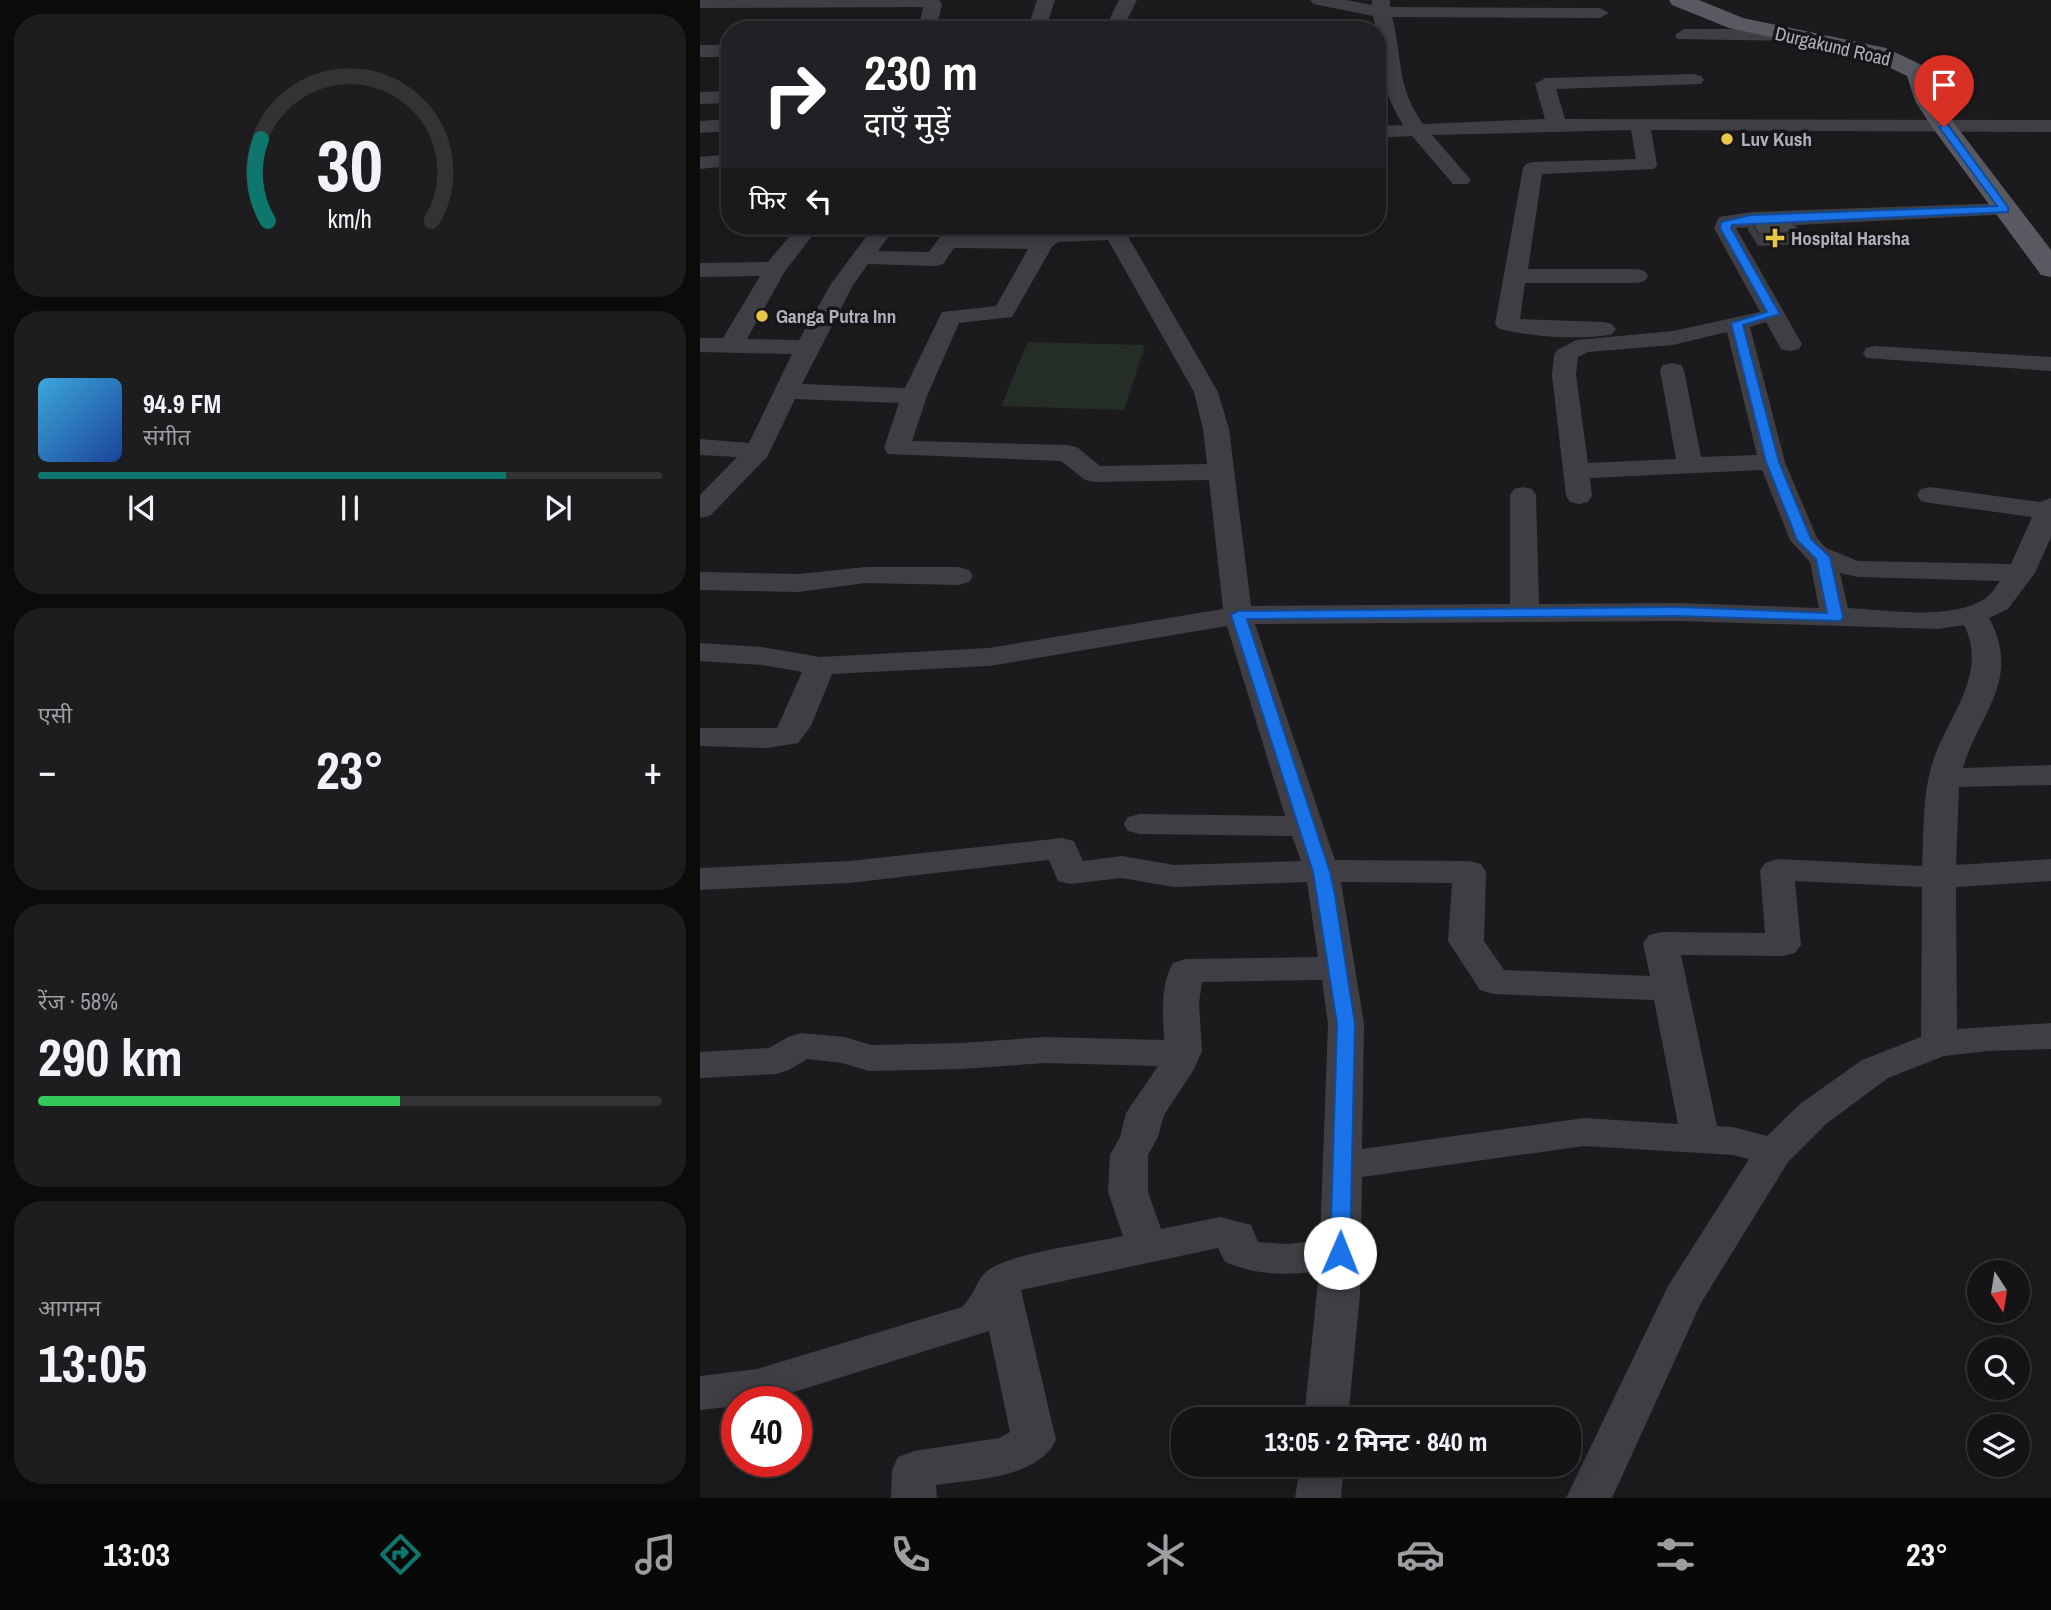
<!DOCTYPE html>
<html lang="hi">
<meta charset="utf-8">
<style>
:root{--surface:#141416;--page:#1d1d1f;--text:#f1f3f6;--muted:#9d9ea1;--line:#333335;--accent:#0f766e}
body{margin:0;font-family:"Archivo Narrow","Noto Sans Devanagari",sans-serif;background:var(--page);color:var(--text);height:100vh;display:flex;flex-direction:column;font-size:26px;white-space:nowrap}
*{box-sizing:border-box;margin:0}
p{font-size:23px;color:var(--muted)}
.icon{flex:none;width:38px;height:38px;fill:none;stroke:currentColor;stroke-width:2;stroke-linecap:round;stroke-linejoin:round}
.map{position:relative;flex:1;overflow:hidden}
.sheet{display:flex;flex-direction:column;gap:14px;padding:14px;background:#0b0b0c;width:700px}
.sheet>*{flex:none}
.top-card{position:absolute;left:21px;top:21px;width:665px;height:214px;border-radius:28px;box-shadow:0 4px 18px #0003,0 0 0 2px var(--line);background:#202124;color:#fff;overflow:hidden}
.needle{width:46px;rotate:168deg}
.controls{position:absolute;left:1267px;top:1260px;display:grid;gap:14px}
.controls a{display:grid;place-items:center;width:63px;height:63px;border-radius:50%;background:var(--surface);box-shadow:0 4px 18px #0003,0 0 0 2px var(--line);font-size:35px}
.speed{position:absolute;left:21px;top:1386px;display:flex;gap:14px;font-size:35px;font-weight:700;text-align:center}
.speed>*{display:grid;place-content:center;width:91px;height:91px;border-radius:50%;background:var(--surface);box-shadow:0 4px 18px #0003,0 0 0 2px var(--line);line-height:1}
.speed .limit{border:10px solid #d22;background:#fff;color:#111}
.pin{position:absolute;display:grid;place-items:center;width:60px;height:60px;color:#fff;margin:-72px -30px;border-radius:50% 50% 50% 0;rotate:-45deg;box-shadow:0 0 7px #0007}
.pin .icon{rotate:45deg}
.me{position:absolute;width:77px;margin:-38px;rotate:1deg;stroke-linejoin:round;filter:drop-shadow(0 0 5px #0008)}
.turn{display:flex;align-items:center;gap:24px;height:147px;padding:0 28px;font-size:32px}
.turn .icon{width:91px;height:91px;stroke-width:2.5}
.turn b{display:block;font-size:49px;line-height:60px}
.then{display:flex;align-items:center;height:66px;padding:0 28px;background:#0003;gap:14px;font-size:26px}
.big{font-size:52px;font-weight:700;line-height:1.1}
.sheet .widget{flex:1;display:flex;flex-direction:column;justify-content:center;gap:10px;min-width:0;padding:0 24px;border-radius:28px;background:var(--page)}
.sheet .dial{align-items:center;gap:0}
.dial svg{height:182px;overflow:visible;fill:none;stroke:var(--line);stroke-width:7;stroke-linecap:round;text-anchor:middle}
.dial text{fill:var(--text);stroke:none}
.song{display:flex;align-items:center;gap:21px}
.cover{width:84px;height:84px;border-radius:10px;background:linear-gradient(135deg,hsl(200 70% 55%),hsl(220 70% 35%))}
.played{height:7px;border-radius:4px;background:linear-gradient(90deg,var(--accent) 75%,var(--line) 75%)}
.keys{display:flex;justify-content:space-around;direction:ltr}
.heat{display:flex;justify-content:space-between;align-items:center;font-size:38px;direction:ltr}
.charge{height:10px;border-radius:5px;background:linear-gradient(90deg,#34c759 58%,var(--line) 0)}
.trip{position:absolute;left:471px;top:1407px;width:410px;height:70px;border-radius:28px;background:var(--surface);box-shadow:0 4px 18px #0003,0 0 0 2px var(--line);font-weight:700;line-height:70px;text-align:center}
.menu{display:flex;height:112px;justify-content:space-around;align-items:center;background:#080809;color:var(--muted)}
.menu .icon{width:49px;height:49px}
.menu .active{color:var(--accent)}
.menu b{font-size:32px;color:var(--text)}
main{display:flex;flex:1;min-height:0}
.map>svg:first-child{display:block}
.green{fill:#252d27}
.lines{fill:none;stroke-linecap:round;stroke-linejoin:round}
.minor{fill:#3e3e44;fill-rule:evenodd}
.major{fill:#585961;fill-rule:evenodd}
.wall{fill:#3b3c40}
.building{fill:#45464a;stroke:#303134;stroke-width:2}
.route{fill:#1a73e8;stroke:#114b97;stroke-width:2}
.poi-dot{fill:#e9c747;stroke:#161618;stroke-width:2.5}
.labels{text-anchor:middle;stroke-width:7;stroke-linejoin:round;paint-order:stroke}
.far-street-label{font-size:19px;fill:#aeb1bc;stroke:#161618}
.far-poi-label{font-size:19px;font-weight:bold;fill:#aeb1bc;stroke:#161618;text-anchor:start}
</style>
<main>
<section class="sheet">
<div class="widget dial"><svg viewBox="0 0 100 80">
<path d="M14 69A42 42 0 1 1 86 69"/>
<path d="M14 69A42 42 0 0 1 11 33" stroke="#0f766e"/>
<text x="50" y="56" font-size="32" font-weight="700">30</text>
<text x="50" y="72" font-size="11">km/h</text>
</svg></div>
<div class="widget">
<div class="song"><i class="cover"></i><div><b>94.9 FM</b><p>संगीत</p></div></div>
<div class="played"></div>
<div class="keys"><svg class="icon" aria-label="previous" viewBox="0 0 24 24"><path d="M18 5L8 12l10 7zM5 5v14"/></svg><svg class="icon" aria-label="pause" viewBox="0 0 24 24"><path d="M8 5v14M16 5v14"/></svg><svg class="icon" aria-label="next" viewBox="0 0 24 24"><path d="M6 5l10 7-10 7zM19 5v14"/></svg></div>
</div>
<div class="widget"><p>एसी</p>
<div class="heat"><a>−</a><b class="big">23°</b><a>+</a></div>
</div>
<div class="widget"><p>रेंज · 58%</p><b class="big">290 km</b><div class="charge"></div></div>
<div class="widget"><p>आगमन</p><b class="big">13:05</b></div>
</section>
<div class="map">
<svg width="1351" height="1498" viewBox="0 0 1351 1498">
<rect width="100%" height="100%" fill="#1b1b1d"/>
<!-- green -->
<path class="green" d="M328,342l117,3 -21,65 -123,-4z"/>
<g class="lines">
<!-- minor -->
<path class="minor" d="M0,0h239l3,4 -6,26h-18l5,-23 -223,1z
M337,0h18l-10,30h-18z
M419,0h18l-15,30h-18z
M610,0h36l26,5v-5h18v7l210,1 9,5 -9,5 -208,-1c11,42 4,69 31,107l122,-5 -10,-35 10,-6 149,-4 7,2 3,4 -3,4 -145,5 9,30 486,1v12l-400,-2 6,35 -3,4 -112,5 -14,95h109l8,2 3,5 -3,5 -8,2h-112l-5,36 84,3 8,2 4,5 -4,5c-27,7 -85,2 -113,-5l-4,-5 28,-156 3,-4 7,-2 103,-3 -5,-29 -199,5 39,45 -4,4h-14l-41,-48 -35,2v-12l26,-1c-26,-42 -19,-65 -30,-109l-60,-12z
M984,29h103l9,6 -9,6 -110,-2 -2,-4z
M0,45h30v12h-30z
M30,91v12l-30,1v-12z
M30,119v12l-30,2v-12z
M30,154v12l-30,3v-12z
M1305,203l8,1 3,5 -3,5 -277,14 66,116 -3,5 -9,2 -9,-2 -15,-27 -16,5 35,135 32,76 9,10 32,13 153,3 21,-47 -102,-14 -9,-2 -4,-6 4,-6 9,-2 110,15 11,-4v39l-16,36 -27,36 -19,9c33,62 -9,93 -26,150l88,-3v20l-92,2 -3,78 95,-6v22l-95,6v5l1,137 94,-6v26l-63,2 -44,5 -56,22 -62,46 -38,38 -87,141 -89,195h-46l102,-212 81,-127 -16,-4 -149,-9 -222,31 -2,117 -12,125h-44l15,-148c-34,5 -62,4 -94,-9l-7,-14 -197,42 35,150c-19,39 -81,39 -120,45l1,13h-46l1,-28 6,-13 16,-6 85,-13 11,-6 -21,-101 -227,71h-25v4l-37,4v-34l57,-7 205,-62c11,-10 14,-26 24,-35 21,-19 107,-29 137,-36l-15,-44 2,-37 10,-18 6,-24 32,-47 -113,-3 -83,6 -93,2 -27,-8 -35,-4 -18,11 -13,4 -76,4v-26l69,-4 19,-11 13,-4 44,4 26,8 91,-2 83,-6 119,3c-1,-25 -4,-55 9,-77l13,-4 132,-2 -11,-75 -133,5 -52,-9 -52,6 -12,-3 -9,-21 -200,23 -149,7v-22l149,-7 213,-23 12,3 9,20 39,-5 52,9 127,-4 -9,-25 -152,-2 -12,-3 -4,-7 4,-7 12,-3 145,2 -58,-190 -238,40 -157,8 -21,52 -13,17 -30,5 -68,-2v-18h77l25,-56 -40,-7 -62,-4v-18l62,4 58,10 169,-9 234,-39 -14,-129 -115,2 -9,-2 -24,-19 -173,-7 -4,-6 15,-45 -104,-4 -28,58 -57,59 -10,2v-23l37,-38 -37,-2v-16l49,4 43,-89 -92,-2v-14h23l37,-62 -60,1v-14l68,-1 30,-36h22l-35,45 -38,68 52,1 32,-56 43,-58h22l-18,25 51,1 19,-26h22l-6,9 74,1 11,-10h22l-2,3 53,-3 96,166 11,37 22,177 259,-2v-109l4,-6 9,-2 9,2 4,6 3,109 139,-1 141,5 -9,-46 -20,-22 -28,-70 -172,8 2,18 -4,6 -9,2 -9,-2 -4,-6 -14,-121 2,-20 3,-5 19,-10 97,-9 87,-19 -46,-84 5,-11 32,-5zM408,240l86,152 9,37 4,35 -107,2 -23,-19 -9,-2 -156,-4 15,-45 32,-73 53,-6 40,-70 6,-5zM254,248l74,1 -32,57 -54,6 -37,76 -103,-4 51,-99 15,-21 67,2 8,-2zM1027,332l30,123 -56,2 -17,-87 -3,-5 -9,-2 -9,2 -3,5 16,89 -88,4 -12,-88 2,-18 10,-5 85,-7zM1140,573l18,4 142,4c-4,5 -8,13 -14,17 -33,23 -99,12 -138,10zM978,621l260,8 26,-4c26,52 -20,94 -33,143 -9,31 -7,66 -9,98l-145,-7 -12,4 -5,7 5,63 -104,-1 -12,3 -6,8 7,33 -146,-6 -20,-29 2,-69 -5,-8 -12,-3 -134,-1 -80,-236zM1095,881l127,6 -1,150 -59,23 -62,44 -33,32 -34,-9 -16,-1 -36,-171 102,1 12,-3 6,-8zM641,882l111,1 -4,58 32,49 13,4 161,6 24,124 -94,-6 -222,31 2,-125zM622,980l6,44 -8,216 -32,4 -30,-2 -7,-17 -31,-8 -59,12 -13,-37v-37l10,-18 6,-22 29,-44 9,-20 -3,-48 3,-21z
M1175,346l176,11v14l-185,-13 -3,-5 3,-5z
M165,567h94l10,3 4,6 -4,6 -10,3 -94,-2 -66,9 -99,-2v-18l99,2z
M600,1465h44l-3,33h-46z"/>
<!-- major -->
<path class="major" d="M969,0h30l44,18 143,30 40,19 13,34 15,22 97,127v27l-10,-2 -109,-148 -17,-26 -8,-25 -35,-17 -143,-31 -57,-23z"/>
</g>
<!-- wall -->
<path class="wall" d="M1049,218l50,14 -1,12 -40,2 -10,-16z"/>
<!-- building -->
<path class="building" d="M1088,216l11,16 -40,2 -10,-16z"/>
<!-- route -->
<path class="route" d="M1244,124l4,1 60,82v5l-276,13 -1,3 49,86 -37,11 36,137 32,77 19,18 13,60 -2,4 -163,-5 -431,3 83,253 5,23 20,129 -5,229 -3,5 -7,3 -7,-3 -3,-5 7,-229 -24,-152 -82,-257 7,-4 440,-4 149,6 -11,-54 -19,-19 -31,-78 -35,-139 36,-11 -47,-84 1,-6 30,-7 246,-9 -58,-79z"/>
<!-- markers -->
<g class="poi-dot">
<circle cx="1027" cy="139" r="7"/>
<path d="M1071.5 227.5h7v7h7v7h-7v7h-7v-7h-7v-7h7z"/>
<circle cx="62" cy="316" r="7"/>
</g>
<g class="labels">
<!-- far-street labels -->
<g class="far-street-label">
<text transform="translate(1133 46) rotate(13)" y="7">Durgakund Road</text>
</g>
<!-- far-poi labels -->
<g class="far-poi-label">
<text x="1041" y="146">Luv Kush</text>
<text x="1091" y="245">Hospital Harsha</text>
<text x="76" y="323">Ganga Putra Inn</text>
</g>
</g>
</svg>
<div class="controls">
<a><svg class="needle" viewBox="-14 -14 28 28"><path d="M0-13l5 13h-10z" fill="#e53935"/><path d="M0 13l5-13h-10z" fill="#9d9ea1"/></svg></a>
<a><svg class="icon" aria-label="search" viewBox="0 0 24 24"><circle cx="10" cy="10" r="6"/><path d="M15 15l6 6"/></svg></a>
<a><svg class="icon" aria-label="layers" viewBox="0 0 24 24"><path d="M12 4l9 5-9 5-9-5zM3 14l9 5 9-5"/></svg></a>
</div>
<div class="speed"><div class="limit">40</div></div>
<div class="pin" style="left:1244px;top:127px;background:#d93025"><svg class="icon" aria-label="arrive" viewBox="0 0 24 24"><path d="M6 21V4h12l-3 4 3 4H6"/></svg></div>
<svg class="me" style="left:640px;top:1253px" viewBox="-20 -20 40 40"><circle r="19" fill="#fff"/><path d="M0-13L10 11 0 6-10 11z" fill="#1a73e8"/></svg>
<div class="trip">13:05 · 2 मिनट · 840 m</div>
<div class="top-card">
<div class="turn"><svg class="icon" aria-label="right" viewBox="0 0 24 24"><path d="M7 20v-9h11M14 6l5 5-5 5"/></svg><div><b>230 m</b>दाएँ मुड़ें</div></div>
<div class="then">फिर<svg class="icon" aria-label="left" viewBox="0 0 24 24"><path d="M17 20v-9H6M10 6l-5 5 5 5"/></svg></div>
</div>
</div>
</main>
<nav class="menu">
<b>13:03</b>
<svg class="icon active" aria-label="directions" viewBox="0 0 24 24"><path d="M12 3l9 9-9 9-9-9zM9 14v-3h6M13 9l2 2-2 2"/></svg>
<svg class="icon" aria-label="music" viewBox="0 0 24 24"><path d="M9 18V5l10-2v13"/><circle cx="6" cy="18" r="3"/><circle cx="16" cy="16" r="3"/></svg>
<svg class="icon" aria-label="phone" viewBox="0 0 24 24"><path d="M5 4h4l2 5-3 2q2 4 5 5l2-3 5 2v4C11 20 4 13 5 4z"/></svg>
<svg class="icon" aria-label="climate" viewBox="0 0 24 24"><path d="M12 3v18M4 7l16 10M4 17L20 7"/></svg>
<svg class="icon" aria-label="car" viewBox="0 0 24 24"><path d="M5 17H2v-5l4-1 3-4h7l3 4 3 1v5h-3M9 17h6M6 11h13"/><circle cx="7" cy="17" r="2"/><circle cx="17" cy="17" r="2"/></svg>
<svg class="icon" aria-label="filters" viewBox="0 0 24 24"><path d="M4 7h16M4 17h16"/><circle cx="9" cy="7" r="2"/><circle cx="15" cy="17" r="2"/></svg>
<b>23°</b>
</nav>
